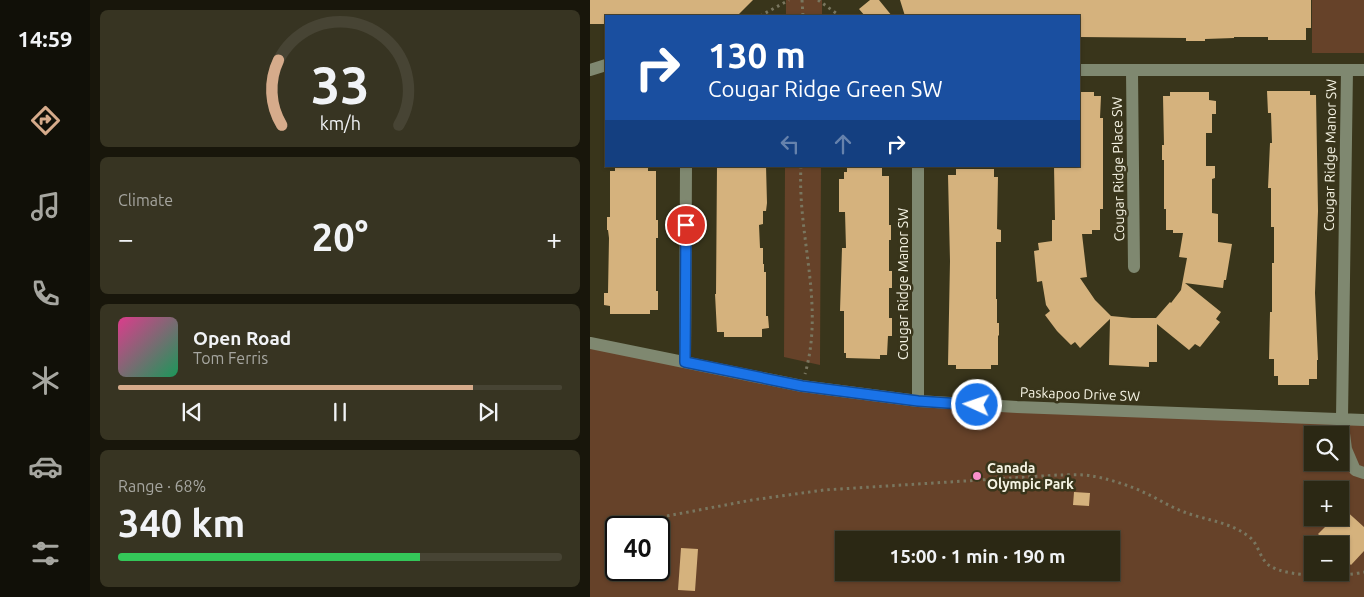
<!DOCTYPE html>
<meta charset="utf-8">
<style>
:root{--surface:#2b2814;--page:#373422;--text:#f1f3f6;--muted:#a6a6a0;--line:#474434;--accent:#d6ab8b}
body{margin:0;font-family:Ubuntu,sans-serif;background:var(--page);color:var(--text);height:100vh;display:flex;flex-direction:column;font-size:19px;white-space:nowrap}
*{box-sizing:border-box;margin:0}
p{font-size:16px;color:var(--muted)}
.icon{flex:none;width:28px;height:28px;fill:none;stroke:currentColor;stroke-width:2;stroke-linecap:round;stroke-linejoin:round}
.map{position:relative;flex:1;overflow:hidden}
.sheet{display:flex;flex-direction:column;gap:10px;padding:10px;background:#18160b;width:500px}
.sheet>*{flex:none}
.hud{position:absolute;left:15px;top:15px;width:475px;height:152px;border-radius:0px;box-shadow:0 1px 4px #0004,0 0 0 1px var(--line);background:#1a4fa0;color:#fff;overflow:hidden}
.fabs{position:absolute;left:714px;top:426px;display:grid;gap:10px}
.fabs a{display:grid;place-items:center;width:45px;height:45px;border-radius:0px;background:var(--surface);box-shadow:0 1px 4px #0004,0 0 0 1px var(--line);font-size:25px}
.speed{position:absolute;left:15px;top:516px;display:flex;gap:10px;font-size:25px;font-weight:700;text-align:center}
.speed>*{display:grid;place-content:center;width:65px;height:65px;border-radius:50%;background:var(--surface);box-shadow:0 1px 4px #0004,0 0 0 1px var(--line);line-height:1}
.speed .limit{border:2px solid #111;border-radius:8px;background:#fff;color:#111}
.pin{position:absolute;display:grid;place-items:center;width:42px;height:42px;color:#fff;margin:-21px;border:2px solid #fff;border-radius:50%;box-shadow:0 1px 5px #0007}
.me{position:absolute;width:55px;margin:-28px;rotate:273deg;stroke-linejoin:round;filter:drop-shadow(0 0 4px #0008)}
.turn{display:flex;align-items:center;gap:18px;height:105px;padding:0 20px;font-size:22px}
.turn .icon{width:65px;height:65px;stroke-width:2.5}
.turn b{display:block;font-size:35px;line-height:42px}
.lanes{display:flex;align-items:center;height:48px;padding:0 20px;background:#0003;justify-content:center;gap:25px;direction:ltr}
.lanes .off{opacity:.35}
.big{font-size:38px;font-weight:600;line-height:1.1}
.sheet .tile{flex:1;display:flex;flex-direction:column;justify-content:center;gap:8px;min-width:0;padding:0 18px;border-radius:8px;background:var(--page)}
.sheet .dial{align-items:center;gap:0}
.dial svg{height:130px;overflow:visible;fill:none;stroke:var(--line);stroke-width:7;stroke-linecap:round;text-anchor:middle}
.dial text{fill:var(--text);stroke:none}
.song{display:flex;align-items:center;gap:15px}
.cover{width:60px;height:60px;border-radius:8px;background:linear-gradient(135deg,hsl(330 70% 55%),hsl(150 70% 35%))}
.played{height:5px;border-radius:2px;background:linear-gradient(90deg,var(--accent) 80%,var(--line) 80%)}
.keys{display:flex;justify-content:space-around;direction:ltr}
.heat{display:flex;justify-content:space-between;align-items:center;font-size:28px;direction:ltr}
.charge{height:8px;border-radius:4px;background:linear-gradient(90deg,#34c759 68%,var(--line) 0)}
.trip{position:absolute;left:245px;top:531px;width:285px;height:50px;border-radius:0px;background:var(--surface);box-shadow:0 1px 4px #0004,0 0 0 1px var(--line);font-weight:600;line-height:50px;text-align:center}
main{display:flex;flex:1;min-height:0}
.tabs{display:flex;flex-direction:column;width:90px;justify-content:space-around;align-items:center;background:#111008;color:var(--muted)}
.tabs .icon{width:35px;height:35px}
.tabs .current{color:var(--accent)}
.tabs b{font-size:22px;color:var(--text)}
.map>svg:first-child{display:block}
.green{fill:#664229;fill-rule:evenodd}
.building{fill:#d5b27d}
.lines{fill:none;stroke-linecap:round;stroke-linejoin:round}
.path{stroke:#79765f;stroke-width:3;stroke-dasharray:2.5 4;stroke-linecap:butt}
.minor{stroke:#7f8870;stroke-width:12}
.route-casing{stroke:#114b97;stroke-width:12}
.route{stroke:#1a73e8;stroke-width:9}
.poi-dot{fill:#f890ca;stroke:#39351b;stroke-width:2}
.labels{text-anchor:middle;stroke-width:5;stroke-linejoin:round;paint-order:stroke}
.street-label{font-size:14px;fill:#f6f4e4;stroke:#39351b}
.poi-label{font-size:14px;font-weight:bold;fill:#f6f4e4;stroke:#39351b;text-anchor:start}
</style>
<main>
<nav class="tabs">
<b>14:59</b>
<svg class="icon current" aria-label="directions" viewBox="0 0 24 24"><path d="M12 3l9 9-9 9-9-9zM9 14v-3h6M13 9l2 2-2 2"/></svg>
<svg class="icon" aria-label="music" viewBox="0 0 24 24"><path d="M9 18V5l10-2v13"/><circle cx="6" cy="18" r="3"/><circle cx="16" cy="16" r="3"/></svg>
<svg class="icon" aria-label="phone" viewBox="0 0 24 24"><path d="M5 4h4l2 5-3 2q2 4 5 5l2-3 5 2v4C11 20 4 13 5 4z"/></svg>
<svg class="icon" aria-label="climate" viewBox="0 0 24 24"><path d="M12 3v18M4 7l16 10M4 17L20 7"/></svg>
<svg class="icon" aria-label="car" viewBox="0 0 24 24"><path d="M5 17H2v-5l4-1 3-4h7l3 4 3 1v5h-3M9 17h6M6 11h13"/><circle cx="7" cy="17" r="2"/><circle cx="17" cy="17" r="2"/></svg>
<svg class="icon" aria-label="filters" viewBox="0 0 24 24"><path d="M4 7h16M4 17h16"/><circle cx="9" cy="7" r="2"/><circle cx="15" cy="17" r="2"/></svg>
</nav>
<section class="sheet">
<div class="tile dial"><svg viewBox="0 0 100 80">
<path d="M14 69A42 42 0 1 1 86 69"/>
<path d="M14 69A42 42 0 0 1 12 29" stroke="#d6ab8b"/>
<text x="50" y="56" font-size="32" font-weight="700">33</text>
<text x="50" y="72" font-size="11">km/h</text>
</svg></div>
<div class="tile"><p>Climate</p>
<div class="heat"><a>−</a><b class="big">20°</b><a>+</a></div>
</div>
<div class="tile">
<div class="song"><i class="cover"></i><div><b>Open Road</b><p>Tom Ferris</p></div></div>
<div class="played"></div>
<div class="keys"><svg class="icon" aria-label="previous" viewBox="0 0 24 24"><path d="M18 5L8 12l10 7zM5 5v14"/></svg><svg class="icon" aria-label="pause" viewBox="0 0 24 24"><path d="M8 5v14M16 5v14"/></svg><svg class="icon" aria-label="next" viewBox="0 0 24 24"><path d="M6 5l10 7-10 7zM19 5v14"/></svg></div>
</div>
<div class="tile"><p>Range · 68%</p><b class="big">340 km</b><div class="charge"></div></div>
</section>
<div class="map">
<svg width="774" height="597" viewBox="0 0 774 597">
<rect width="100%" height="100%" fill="#39351b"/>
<!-- green -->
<path class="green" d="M196,0h36v16h-36z
M722,0h52v53h-52z
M195,166h36l-1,199 -36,-8z
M0,343l328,58 446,19v177h-774zM722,435h28v27h-28zM722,490h28v28h-28zM26,528h43v42h-43zM254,540h267v32h-267zM722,545h28v27h-28z"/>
<!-- building -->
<path class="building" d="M0,0h163l-16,16h-131v8h-16z
M280,0h9l13,16h-27l-6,-7z
M310,0h411v28h-5v12h-38v-3h-34v1l-29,1v2h-19v-3l-107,-1v-21h-174z
M677,91h43v4h6l2,116 -3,82 3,67h-1v19h-8v6h-31v-9h-4v-17h-5l1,-47h2v-49h2v-36h-3v-39h-3l2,-45h2l-1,-30h-3z
M489,92h15v4h7l-1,22h3v91h-3v21h-8v4h-10l5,43 -7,1 15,22 16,16 21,2h24l14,-16 1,1 10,-13 6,-32 -8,-1 4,-24h-10v-3h-7v-21h-2v-49h-2v-15h2l-1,-49h7v-4h39v8l7,1v13h-4v19h-6v33h9v12l-3,1v34l6,1v28l14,2 -6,36h-2l-1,8 -38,-5 36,29 -5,7 4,3 -20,25 -5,-3 -6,6 -32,-26v38h-8v5l-40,-2 1,-46 -30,29 -5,-6 -4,3 -14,-14 -12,-16 5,-4 -4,-6 -4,-24 -5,1 -3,-31 5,-1 -1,-7 14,-2v-21h3l-1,-54h25z
M127,166h49l1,37 -1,8h-3v13l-4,1 1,23h3v16h1v8h2v44h2l1,12 -7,1v8h-38v-5h-7l-2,-38h1z
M257,166h35v10h7v49h2v15h-2v31h3v17h-3v30h3v18h-4l-1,19h-7v4l-34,-1v-5h-2v-42h-4l2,-63h4l-1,-36h-6v-33h5v-7h3z
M25,167h33v4h8v49h2v18h-2v53h2v19h-8v4h-40v-8l-6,-1v-12h4l1,-55 -1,-8h-1v-13h3v-46h5z
M366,169h38v8h4l-1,52 4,1v12h-5v57h1v24h2v12l-1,1v29h-7v4h-35v-4h-8l2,-104 -2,-86h8z
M484,492l16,1 -1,13 -16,-1z
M753,508l21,19v24l-13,14 -11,-10v-10h-11l-11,-11 16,-16h6v-7z
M91,548l17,1 -3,42 -17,-1z"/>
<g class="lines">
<!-- path -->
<path class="path" d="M212,0l1,16
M228,0l22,16
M170,16l29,-16
M211,166c-4,69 24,138 4,208
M77,516l85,-16 72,-10 234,-15c11,0 24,-1 34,1 14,2 39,10 51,16 14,6 27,15 41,20 21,8 46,10 64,24 11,7 11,23 22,30 19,12 73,11 94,6"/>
<!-- minor -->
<path class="minor" d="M0,70l16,-5
M489,70h285
M757,70l-5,348 4,31 9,21 9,3
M542,71l2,196
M0,343l212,43 116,15 99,6 347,13
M95,362l1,-196
M328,401v-235"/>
</g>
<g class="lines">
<defs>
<path id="route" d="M96,225l-1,137 117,24 116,15 59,4"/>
</defs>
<!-- route casing -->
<use href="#route" class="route-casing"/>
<!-- route -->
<use href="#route" class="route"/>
</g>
<!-- markers -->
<circle class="poi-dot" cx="387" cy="476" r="5"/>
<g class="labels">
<!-- street labels -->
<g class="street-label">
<text transform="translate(740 155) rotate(-89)" y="5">Cougar Ridge Manor SW</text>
<text transform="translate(528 169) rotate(-91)" y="5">Cougar Ridge Place SW</text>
<text transform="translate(313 284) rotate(-90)" y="5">Cougar Ridge Manor SW</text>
<text transform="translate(490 394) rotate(2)" y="5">Paskapoo Drive SW</text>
</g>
<!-- poi labels -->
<g class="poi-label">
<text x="397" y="473">Canada<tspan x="397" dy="16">Olympic Park</tspan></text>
</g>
</g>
</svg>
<div class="fabs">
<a><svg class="icon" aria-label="search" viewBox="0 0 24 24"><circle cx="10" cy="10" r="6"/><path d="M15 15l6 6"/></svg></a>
<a>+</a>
<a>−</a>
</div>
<div class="speed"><div class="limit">40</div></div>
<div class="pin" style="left:96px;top:225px;background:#d93025"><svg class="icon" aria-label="arrive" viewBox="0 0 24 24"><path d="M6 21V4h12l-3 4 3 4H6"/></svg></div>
<svg class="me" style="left:387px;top:405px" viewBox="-20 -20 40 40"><circle r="17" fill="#1a73e8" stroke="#fff" stroke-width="3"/><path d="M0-11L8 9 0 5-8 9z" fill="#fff"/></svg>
<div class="trip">15:00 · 1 min · 190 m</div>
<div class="hud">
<div class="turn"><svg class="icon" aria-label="right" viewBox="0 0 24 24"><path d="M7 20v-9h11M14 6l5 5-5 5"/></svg><div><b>130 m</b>Cougar Ridge Green SW</div></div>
<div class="lanes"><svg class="icon off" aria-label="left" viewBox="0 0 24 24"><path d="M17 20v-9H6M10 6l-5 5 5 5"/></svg><svg class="icon off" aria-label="ahead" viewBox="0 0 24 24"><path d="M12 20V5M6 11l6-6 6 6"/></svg><svg class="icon" aria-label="right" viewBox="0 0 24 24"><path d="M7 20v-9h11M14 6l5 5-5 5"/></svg></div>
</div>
</div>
</main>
